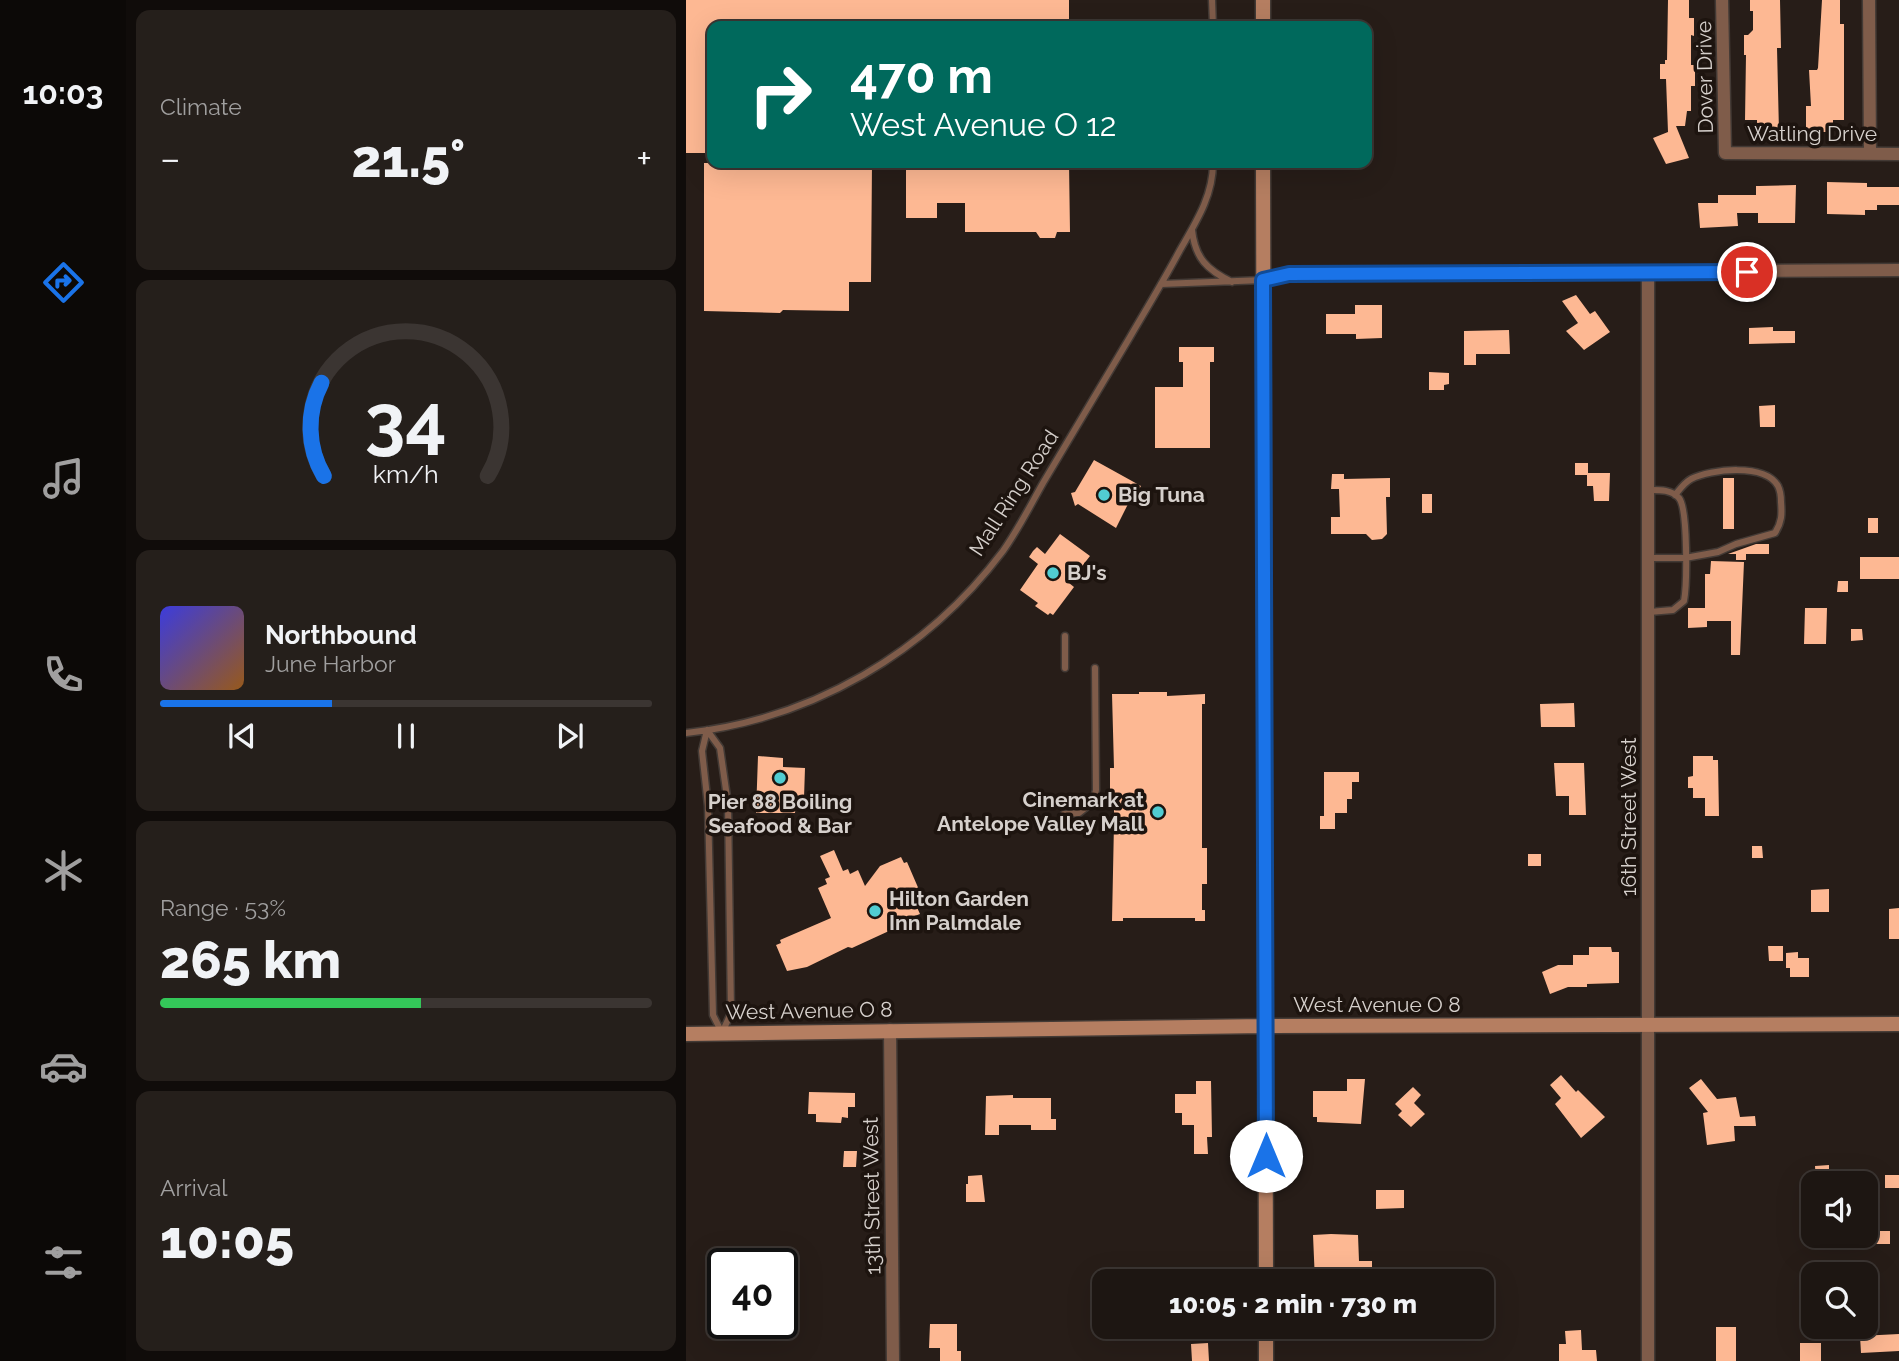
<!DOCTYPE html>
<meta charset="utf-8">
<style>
:root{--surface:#1d1612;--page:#251f1b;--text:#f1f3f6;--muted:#a09f9f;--line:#3b3532;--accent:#1a73e8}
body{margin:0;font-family:Raleway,sans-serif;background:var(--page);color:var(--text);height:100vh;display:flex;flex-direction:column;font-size:26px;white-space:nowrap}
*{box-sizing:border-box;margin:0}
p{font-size:23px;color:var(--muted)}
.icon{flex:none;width:38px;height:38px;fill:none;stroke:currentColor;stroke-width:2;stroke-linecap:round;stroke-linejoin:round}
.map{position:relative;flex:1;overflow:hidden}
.drawer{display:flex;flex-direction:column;gap:10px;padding:10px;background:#100c0a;width:560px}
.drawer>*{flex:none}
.guide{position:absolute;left:21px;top:21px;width:665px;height:147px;border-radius:14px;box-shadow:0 7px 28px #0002,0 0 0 2px var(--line);background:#00695c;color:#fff;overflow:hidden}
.buttons{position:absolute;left:1115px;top:1171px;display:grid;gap:14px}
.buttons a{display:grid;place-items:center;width:77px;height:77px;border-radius:14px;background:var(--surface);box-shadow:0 7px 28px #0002,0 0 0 2px var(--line);font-size:35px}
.speed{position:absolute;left:21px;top:1248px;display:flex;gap:14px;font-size:35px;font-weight:700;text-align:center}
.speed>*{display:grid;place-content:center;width:91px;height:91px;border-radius:50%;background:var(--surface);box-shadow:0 7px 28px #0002,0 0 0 2px var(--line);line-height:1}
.speed .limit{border:4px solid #111;border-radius:10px;background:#fff;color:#111}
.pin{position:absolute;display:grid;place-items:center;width:60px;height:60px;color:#fff;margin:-30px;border:4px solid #fff;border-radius:50%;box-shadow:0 2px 7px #0007}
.me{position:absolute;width:77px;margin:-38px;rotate:0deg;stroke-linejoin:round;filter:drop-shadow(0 0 5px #0008)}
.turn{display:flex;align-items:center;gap:24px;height:147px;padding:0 28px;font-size:32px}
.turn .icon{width:91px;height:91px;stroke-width:2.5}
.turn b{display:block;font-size:49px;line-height:60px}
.big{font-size:52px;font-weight:800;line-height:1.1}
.drawer .widget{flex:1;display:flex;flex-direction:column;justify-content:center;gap:10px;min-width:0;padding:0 24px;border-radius:14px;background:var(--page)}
.drawer .dial{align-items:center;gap:0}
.dial svg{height:182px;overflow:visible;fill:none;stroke:var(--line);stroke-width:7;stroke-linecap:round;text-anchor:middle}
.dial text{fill:var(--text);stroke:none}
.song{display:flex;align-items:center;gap:21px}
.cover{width:84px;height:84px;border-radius:10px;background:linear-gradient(135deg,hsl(240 70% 55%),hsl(30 70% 35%))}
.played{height:7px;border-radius:4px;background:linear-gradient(90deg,var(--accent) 35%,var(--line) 35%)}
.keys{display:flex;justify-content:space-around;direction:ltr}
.heat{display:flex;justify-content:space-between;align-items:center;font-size:38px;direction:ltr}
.charge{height:10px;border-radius:5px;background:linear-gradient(90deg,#34c759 53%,var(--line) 0)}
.trip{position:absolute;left:406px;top:1269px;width:402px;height:70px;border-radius:14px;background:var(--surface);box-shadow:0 7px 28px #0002,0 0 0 2px var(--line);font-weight:800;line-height:70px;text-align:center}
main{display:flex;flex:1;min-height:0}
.tabs{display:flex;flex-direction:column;width:126px;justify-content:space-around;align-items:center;background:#0c0907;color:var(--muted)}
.tabs .icon{width:49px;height:49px}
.tabs .on{color:var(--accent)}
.tabs b{font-size:32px;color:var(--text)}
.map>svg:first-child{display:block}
.building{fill:#fdb893}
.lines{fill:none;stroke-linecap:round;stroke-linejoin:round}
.lane-casing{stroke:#433a35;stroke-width:9}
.street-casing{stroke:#433a35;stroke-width:15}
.secondary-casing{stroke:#433a35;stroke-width:17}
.lane{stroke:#7f5c4a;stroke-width:6}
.street{stroke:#7f5c4a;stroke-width:12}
.secondary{stroke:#b57e61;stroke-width:14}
.route-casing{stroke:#114b97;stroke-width:18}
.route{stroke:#1a73e8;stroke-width:12}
.poi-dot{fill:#51ccd1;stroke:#1d140f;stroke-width:2.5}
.labels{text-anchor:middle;stroke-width:7;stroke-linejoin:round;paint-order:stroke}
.street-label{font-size:21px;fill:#d6d0cc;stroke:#1d140f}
.poi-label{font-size:21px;font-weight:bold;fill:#d6d0cc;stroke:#1d140f;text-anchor:start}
</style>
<main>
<nav class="tabs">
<b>10:03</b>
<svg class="icon on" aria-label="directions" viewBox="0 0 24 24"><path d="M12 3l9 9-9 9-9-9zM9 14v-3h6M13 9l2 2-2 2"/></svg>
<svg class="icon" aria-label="music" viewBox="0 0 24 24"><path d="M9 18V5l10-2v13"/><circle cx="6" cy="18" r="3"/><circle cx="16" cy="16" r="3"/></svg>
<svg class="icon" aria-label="phone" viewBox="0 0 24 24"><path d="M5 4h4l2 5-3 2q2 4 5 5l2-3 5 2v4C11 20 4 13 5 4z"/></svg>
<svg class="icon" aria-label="climate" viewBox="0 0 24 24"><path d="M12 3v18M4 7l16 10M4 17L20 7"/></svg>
<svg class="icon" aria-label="car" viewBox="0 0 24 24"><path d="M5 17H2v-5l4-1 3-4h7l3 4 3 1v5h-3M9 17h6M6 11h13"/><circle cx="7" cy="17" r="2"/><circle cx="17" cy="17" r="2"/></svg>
<svg class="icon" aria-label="filters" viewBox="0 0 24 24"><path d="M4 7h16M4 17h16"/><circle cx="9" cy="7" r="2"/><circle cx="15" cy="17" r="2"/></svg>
</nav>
<section class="drawer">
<div class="widget"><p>Climate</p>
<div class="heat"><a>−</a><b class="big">21.5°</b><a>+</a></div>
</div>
<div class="widget dial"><svg viewBox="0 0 100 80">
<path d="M14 69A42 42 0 1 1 86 69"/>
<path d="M14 69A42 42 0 0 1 13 28" stroke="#1a73e8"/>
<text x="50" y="56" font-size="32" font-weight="700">34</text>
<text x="50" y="72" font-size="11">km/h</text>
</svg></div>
<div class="widget">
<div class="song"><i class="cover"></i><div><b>Northbound</b><p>June Harbor</p></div></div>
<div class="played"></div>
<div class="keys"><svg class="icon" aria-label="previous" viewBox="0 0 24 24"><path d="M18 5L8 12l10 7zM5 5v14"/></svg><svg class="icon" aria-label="pause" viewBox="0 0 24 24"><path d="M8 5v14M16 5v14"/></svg><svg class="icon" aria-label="next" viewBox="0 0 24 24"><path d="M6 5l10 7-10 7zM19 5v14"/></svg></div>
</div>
<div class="widget"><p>Range · 53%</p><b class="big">265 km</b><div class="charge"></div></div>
<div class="widget"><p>Arrival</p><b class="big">10:05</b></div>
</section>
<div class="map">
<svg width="1213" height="1361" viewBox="0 0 1213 1361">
<rect width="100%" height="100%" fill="#271d18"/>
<!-- building -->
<path class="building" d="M0,0h383v26h-357v127h-26z
M982,0h21v18h5v18l-3,-1v30h4v21h-4v25h-4l-2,15h-9l13,32 -23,6 -13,-26 15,-6 -2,-53h-6v-15h5v-4h2z
M1064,0h30l1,48h-4l2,84h-22v-12h-12l1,-65h-2v-20h4l5,-5v-19h-3z
M1136,0h18v24h4v96h-11v12h-27v-26h5l-2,-36h8l1,-2z
M18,163h168l-1,119h-22v29l-66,-1 -3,3 -76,-2z
M220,163h163l1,69h-13l-2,6h-15l-4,-6h-71v-29h-28v15h-31z
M1141,182l40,1v4h32v18h-22v5h-12v5l-38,-1z
M1110,185l-1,38h-37v-10h-21l1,13 -38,2 -2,-25h20v-8h38v-9h3z
M890,295l14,19 5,-3 15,21 -26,18 -18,-19 12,-8 -16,-22z
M669,305h27v33l-26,1v-5h-30v-20h29z
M1087,327v4h22v12l-46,1v-16z
M823,330l1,24h-34v11h-12v-34z
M493,347h35v15h-4v86h-55v-61h28v-25h-4z
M743,372l20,1v11l-5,1v5h-15z
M1089,405v22h-15l-1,-21z
M408,460l47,26 -7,11 -2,-1 -16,32 -38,-24 -3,2 -4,-13 4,-1z
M889,463h13v10h22l-1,28h-15l-1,-15h-6v-11h-12z
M646,474h12v5l46,-1v19h-4l1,37 -5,5 -10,1 -6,-6h-35v-17h9l-1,-28h-8z
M1037,478h11v51h-11z
M736,494h10v19h-10z
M1182,518h10v15h-10z
M374,534l30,22 -21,27 5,4 -21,28 -3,-2 -2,2 -13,-9 3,-3 -18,-13 18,-26 -9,-7 4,-6 4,-4 8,7z
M1070,544h13v10h-23v6h-10v-6h-8z
M1174,557h39v22h-39z
M1025,561l33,1 -4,93h-9v-34h-24v6l-19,1v-20h17v-34h5z
M1152,581h10v11h-11z
M1119,608h22l-1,36h-22z
M1165,629h11l1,11 -12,1z
M453,692h28v4l38,-2v10h-3v144h5v36h-5v26h3v11h-10v-3h-72v3h-11l2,-98v-22h-4v-33h4l-2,-74h27z
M888,703l1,24h-34l-1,-23z
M72,756l25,2v9l22,1 -1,30h-3v4h-5l-1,11h-39z
M1007,756h20v4h5l1,56h-14v-18h-12v-10h-5v-11l5,-1z
M868,763h30l2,52h-17v-19h-13z
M638,772h35v10h-7v17h-5v14h-12v16h-15v-13h4z
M1066,846h10l1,12h-11z
M148,850l9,21 5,-2 2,5 8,-4 7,16 15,-20 21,-9 3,6 3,-1 16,37 -8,4 5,11 -13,5 1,3 -6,3 -50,23 -4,-1 -41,20 -20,4 -11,-26 5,-2 -1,-3 51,-22 -13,-30 9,-4 -2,-5 5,-2 -10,-21z
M842,854h13v12h-13z
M1143,889v23h-18v-22z
M1213,908v31h-10v-30z
M1082,946h15v15h-14z
M903,947h22l1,5h7v31l-32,1v3h-19l-18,7 -8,-22 16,-7h15v-10h16z
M1112,952v6h11v19h-19v-9h-4v-15z
M875,1075l15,17 2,-2 27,27 -24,21 -26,-34 6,-6 -11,-13z
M661,1079h18l-4,45 -44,-2v-5h-4v-26h34z
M1015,1079l16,20 19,-2 4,20 15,-1 1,10h-22l1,15 -28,4 -4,-32 5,-1 -19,-24z
M510,1081h15l1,56h-5l1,17h-14v-29h-12v-12h-7v-19h21z
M727,1087l8,8 -7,8 11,11 -14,13 -13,-12 4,-4 -7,-7z
M123,1092l46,1v14h-7v11l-6,-1 -1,6 -25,-1v-8h-8z
M327,1095v3h38v21h5v11h-25v-5h-32v10h-14l1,-39z
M158,1151h13l-1,16h-13z
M1143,1165v18h-13l-1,-17z
M296,1175l3,27h-19v-18h2v-8z
M1199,1175h14v13h-14z
M690,1190h28v18l-28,1z
M1180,1231h24v13h-24z
M645,1234l27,1 1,26h13v11h-8v9h-49l-2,-46z
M244,1324h27v27h4v10h-21v-13h-11z
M1030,1327h20v34h-20z
M895,1330l1,20h14l1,11h-38v-17h7l-1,-13z
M1213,1334v17l-38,2 -1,-17z
M522,1343l1,18h-17l-1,-17z
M1114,1343h21v18h-21z"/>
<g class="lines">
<defs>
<path id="lane" d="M526,0l1,26
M506,230c3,28 15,40 40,52
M475,284l102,-4
M962,490c10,0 23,-1 31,8 9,11 8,87 5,103l-11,9 -24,2
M962,558h37l33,-6 18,-8 39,-11c7,-11 7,-19 6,-31 0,-6 -1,-12 -3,-16 -13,-23 -67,-17 -87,-7 -7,4 -11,10 -16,16
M379,636v32
M21,730l13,18 8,56 3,209 -9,20
M21,730l-5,21 6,55 5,209 9,18
M0,733c127,-14 240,-80 317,-182 15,-21 27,-45 40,-68 29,-48 58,-97 87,-146 17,-29 34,-57 50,-87 16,-28 33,-54 33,-87
M378,814l15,-1 14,-11 3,-12 -1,-122"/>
<path id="street" d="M1036,0l3,153 174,1
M1183,0l1,154
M962,272v1089
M577,280l26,-6 610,-4
M204,1030l3,331"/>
<path id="secondary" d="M577,0v26
M577,163l3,1118
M0,1034l579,-8 634,-2
M580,1326v35"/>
</defs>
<!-- lane casing -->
<use href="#lane" class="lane-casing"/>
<!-- street casing -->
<use href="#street" class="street-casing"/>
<!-- secondary casing -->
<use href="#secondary" class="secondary-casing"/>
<!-- lane -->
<use href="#lane" class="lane"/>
<!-- street -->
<use href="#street" class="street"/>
<!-- secondary -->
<use href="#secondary" class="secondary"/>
</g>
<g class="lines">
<defs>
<path id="route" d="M580,1156l-3,-876 26,-6 458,-2"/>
</defs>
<!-- route casing -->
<use href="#route" class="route-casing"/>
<!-- route -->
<use href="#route" class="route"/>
</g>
<!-- markers -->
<g class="poi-dot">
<circle cx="418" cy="495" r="7"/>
<circle cx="367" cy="573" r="7"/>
<circle cx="94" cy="778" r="7"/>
<circle cx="472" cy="812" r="7"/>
<circle cx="189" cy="911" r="7"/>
</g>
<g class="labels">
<!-- street labels -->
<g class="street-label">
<text transform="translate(1019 77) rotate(-91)" y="7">Dover Drive</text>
<text x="1126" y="141">Watling Drive</text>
<text transform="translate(328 493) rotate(-57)" y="7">Mall Ring Road</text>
<text transform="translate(943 817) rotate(-90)" y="7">16th Street West</text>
<text x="691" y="1012">West Avenue O 8</text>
<text transform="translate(123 1011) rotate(-1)" y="7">West Avenue O 8</text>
<text transform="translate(186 1196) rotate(-91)" y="7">13th Street West</text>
</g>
<!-- poi labels -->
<g class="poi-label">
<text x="432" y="502">Big Tuna</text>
<text x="381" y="580">BJ's</text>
<text x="458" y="807" text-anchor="end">Cinemark at<tspan x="458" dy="24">Antelope Valley Mall</tspan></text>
<text x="94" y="809" text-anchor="middle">Pier 88 Boiling<tspan x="94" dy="24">Seafood &amp; Bar</tspan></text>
<text x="203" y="906">Hilton Garden<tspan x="203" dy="24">Inn Palmdale</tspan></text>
</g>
</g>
</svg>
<div class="buttons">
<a><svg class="icon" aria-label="sound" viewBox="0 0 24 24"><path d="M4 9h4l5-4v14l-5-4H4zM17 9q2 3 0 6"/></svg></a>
<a><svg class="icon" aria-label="search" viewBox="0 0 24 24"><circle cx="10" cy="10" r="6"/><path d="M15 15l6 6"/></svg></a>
</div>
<div class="speed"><div class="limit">40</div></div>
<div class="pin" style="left:1061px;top:272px;background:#d93025"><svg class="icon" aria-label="arrive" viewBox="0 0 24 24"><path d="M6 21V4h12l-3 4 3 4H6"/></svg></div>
<svg class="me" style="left:580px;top:1156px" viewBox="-20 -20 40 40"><circle r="19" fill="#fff"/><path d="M0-13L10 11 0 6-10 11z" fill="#1a73e8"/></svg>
<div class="trip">10:05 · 2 min · 730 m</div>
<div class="guide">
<div class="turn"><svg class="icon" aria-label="right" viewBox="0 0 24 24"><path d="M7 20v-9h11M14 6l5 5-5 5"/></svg><div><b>470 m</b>West Avenue O 12</div></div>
</div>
</div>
</main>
